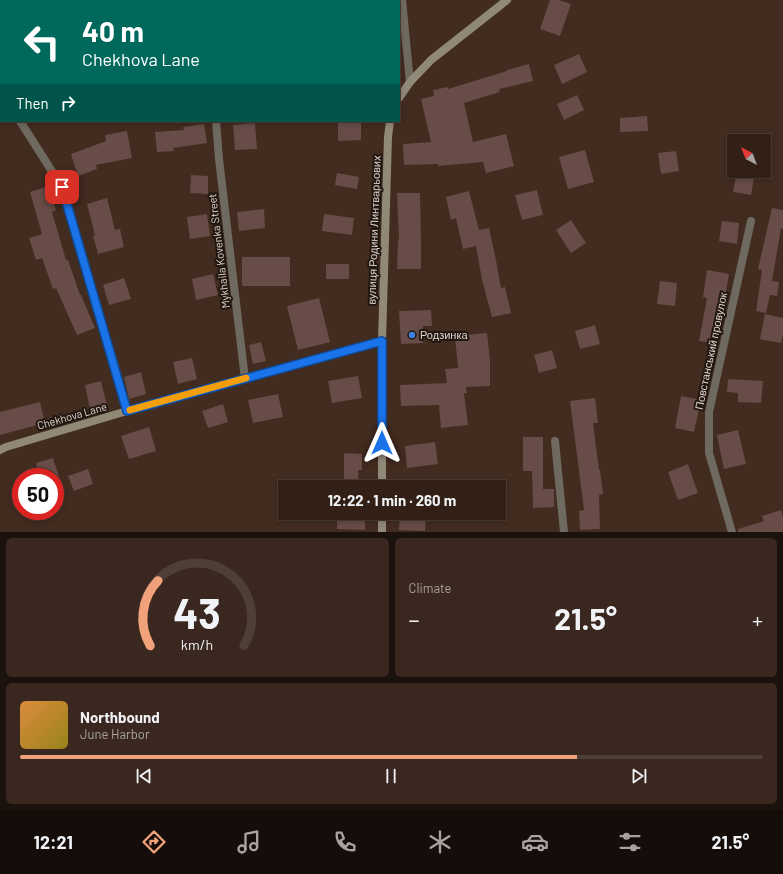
<!DOCTYPE html>
<meta charset="utf-8">
<style>
:root{--surface:#322017;--page:#3a2820;--text:#f1f3f6;--muted:#a8a3a1;--line:#4d3e36;--accent:#f1a27b}
body{margin:0;font-family:Barlow,sans-serif;background:var(--page);color:var(--text);height:100vh;display:flex;flex-direction:column;font-size:15px;white-space:nowrap}
*{box-sizing:border-box;margin:0}
p{font-size:13px;color:var(--muted)}
.icon{flex:none;width:22px;height:22px;fill:none;stroke:currentColor;stroke-width:2;stroke-linecap:round;stroke-linejoin:round}
.map{position:relative;height:532px;overflow:hidden}
.side{display:flex;flex-direction:column;gap:6px;padding:6px;background:#1c120d;flex:1}
.side>*{flex:none}
.banner{position:absolute;left:0px;top:0px;width:400px;height:122px;box-shadow:0 2px 6px #0003,0 0 0 1px var(--line);background:#00695c;color:#fff;overflow:hidden}
.needle{width:26px;rotate:318deg}
.tools{position:absolute;left:727px;top:134px;display:grid;gap:8px}
.tools a{display:grid;place-items:center;width:44px;height:44px;border-radius:0px;background:var(--surface);box-shadow:0 2px 6px #0003,0 0 0 1px var(--line);font-size:20px}
.speed{position:absolute;left:12px;top:468px;display:flex;gap:8px;font-size:20px;font-weight:700;text-align:center}
.speed>*{display:grid;place-content:center;width:52px;height:52px;border-radius:50%;background:var(--surface);box-shadow:0 2px 6px #0003,0 0 0 1px var(--line);line-height:1}
.speed .limit{border:6px solid #d22;background:#fff;color:#111}
.pin{position:absolute;display:grid;place-items:center;width:34px;height:34px;color:#fff;margin:-17px;border-radius:8px;box-shadow:0 2px 6px #0006}
.me{position:absolute;width:44px;margin:-22px;rotate:0deg;stroke-linejoin:round;filter:drop-shadow(0 0 3px #0008)}
.turn{display:flex;align-items:center;gap:14px;height:84px;padding:0 16px;font-size:18px}
.turn .icon{width:52px;height:52px;stroke-width:2.5}
.turn b{display:block;font-size:28px;line-height:34px}
.then{display:flex;align-items:center;height:38px;padding:0 16px;background:#0003;gap:8px;font-size:15px}
.big{font-size:30px;font-weight:700;line-height:1.1}
.side .widget{flex:1;display:flex;flex-direction:column;justify-content:center;gap:6px;min-width:0;padding:0 14px;border-radius:6px;background:var(--page)}
.side .dial{align-items:center;gap:0}
.dial svg{height:104px;overflow:visible;fill:none;stroke:var(--line);stroke-width:7;stroke-linecap:round;text-anchor:middle}
.dial text{fill:var(--text);stroke:none}
.song{display:flex;align-items:center;gap:12px}
.cover{width:48px;height:48px;border-radius:6px;background:linear-gradient(135deg,hsl(30 70% 55%),hsl(50 70% 35%))}
.played{height:4px;border-radius:2px;background:linear-gradient(90deg,var(--accent) 75%,var(--line) 75%)}
.keys{display:flex;justify-content:space-around;direction:ltr}
.heat{display:flex;justify-content:space-between;align-items:center;font-size:22px;direction:ltr}
.side .tiles{flex:1;display:grid;gap:6px;grid-template-columns:1fr 1fr}
.widget:last-child{grid-column:span 2}
.trip{position:absolute;left:278px;top:480px;width:228px;height:40px;border-radius:0px;background:var(--surface);box-shadow:0 2px 6px #0003,0 0 0 1px var(--line);font-weight:700;line-height:40px;text-align:center}
.menu{display:flex;height:64px;justify-content:space-around;align-items:center;background:#140d09;color:var(--muted)}
.menu .icon{width:28px;height:28px}
.menu .selected{color:var(--accent)}
.menu b{font-size:18px;color:var(--text)}
.map>svg:first-child{display:block}
.building{fill:#684c47}
.lines{fill:none;stroke-linecap:round;stroke-linejoin:round}
.minor{stroke:#6f6a5f;stroke-width:8}
.secondary{stroke:#918978;stroke-width:8}
.route-casing{stroke:#114b97;stroke-width:10}
.route{stroke:#1a73e8;stroke-width:7}
.slow{stroke:#f59e0b;stroke-width:7}
.shop-dot{fill:#3f7fe0;stroke:#211711;stroke-width:1.5}
.labels{text-anchor:middle;stroke-width:4;stroke-linejoin:round;paint-order:stroke}
.street-label{font-size:11px;fill:#e0d1c9;stroke:#211711}
.poi-label{font-size:11px;fill:#e0d1c9;stroke:#211711;text-anchor:start}
</style>
<div class="map">
<svg width="783" height="532" viewBox="0 0 783 532">
<rect width="100%" height="100%" fill="#422b1f"/>
<!-- building -->
<path class="building" d="M550,0h9l12,4 -11,32 -20,-7z
M579,54l8,18 -25,12 -8,-19z
M529,64l4,17 -34,8 1,3 -36,11 9,39 33,-8 8,32 -28,7 -3,-11 -45,4v-2l-34,1 -1,-21 28,-2 -10,-43 13,-3 -1,-6 15,-3v2l59,-18v-1z
M577,95l7,15 -20,10 -7,-16z
M647,116l1,15 -28,1v-14z
M338,121h23v19l-23,1z
M255,123l2,26 -22,1 -2,-25z
M204,124l3,19 -34,5 1,3 -17,1 -2,-20 29,-2 -1,-3z
M127,131l5,27 -36,7 1,4 -19,7 -7,-22 35,-13 -1,-6z
M585,150l9,32 -26,7 -9,-32z
M676,151l3,20 -18,3 -3,-21z
M737,171h9l9,1 -4,23 -18,-3z
M337,173l22,4 -2,12 -22,-4z
M191,175l17,1v18l-18,-1z
M49,186l7,24 -4,2 14,48h2l12,35h1l14,33 -18,7 -21,-47 -3,1 -11,-31 -6,2 -7,-22 13,-4 -12,-42z
M537,190l6,25 -21,5 -7,-25z
M469,191l10,39 10,-2 6,27 6,33 4,-1 6,26 -19,4 -10,-37 -6,-34 -13,3 -7,-31 -5,2 -5,-23z
M397,193h23l1,47v29h-24l1,-29h1z
M107,198l8,32 5,-1 4,18 -26,7 -5,-18 2,-1 -8,-31z
M772,208l11,2v19l-2,-1 -9,53 7,1 -2,14 -7,-1 -4,18 -10,-2 6,-41 -4,-1z
M264,209l1,19 -26,3 -2,-19z
M207,214l3,22 -20,3 -3,-22z
M324,214l30,4 -2,17 -30,-4z
M571,220l15,23 -15,10 -15,-23z
M722,221l17,2 -2,21 -18,-3z
M242,257h48v29h-48z
M326,264h23v15h-23z
M707,270l22,4 -12,70 -18,-3 8,-43 -4,-1z
M213,274l5,21 -22,5 -4,-21z
M124,278l7,21 -22,6 -6,-20z
M660,281l17,2 -2,23 -18,-2z
M319,298l11,44 -32,8 -11,-44z
M431,310l1,16h-9v17l-22,1 -2,-33z
M765,314l18,4v16l-2,9 -21,-4z
M595,325l5,19 -20,5 -5,-18z
M487,333l3,28v25l-24,1 1,6h-3l4,32 -27,3 -2,-23 -38,1 -1,-21 47,-2 -2,-14 13,-1 -3,-32z
M261,342l5,19 -13,3 -4,-19z
M552,350l5,18 -18,5 -5,-18z
M192,358l5,21 -19,5 -5,-22z
M141,372l5,22 -17,5 -5,-22z
M358,376l4,22 -30,5 -4,-22z
M728,379l35,2 -2,22 -23,-1v-9l-11,-1z
M101,381l6,25 -17,3 -5,-24z
M278,394l5,23 -30,6 -5,-23z
M681,396l20,4 -7,32 -19,-4z
M595,398l3,25h-5l6,47h1l3,24 -4,1 1,34 -20,1 -1,-19 5,-1 -14,-109z
M40,402l5,21 -45,12v-23z
M223,404l5,18 -20,6 -6,-17z
M149,427l7,24 -27,8 -8,-23z
M738,430l8,34 -22,5 -7,-34z
M523,437h20v52h11v18l-21,1 -1,-37h-9z
M435,442l3,22 -31,4 -2,-22z
M344,453l18,1v16h-4l1,17h-15z
M53,458l6,19h-19l-4,-14z
M688,464l10,29 -20,7 -10,-28z
M88,469l5,15 -19,7 -6,-15z
M781,510l2,7v15h-45v-3l26,-8 -2,-5z
M337,513h28v17l-28,-1z
M400,513h26l-1,18 -26,-1z"/>
<g class="lines">
<!-- minor -->
<path class="minor" d="M190,0l1,1
M207,0v1
M402,0l8,82
M0,91l1,2
M20,121l42,66 65,224
M216,121l3,38 26,220
M555,441l9,91
M732,532l-23,-79v-41l42,-191"/>
<!-- secondary -->
<path class="secondary" d="M399,98l11,-16 21,-22 76,-60
M0,450l6,-3 121,-36 255,-70
M382,487v-146l6,-204 2,-16
M382,532v-19"/>
</g>
<g class="lines">
<defs>
<path id="route" d="M62,187l65,224 255,-70v102"/>
</defs>
<!-- route casing -->
<use href="#route" class="route-casing"/>
<!-- route -->
<use href="#route" class="route"/>
<!-- slow -->
<path class="slow" d="M130,410l116,-32"/>
</g>
<!-- markers -->
<circle class="shop-dot" cx="412" cy="335" r="4"/>
<g class="labels">
<!-- street labels -->
<g class="street-label">
<text transform="translate(374 230) rotate(-88)" y="4">вулиця Родини Линтварьових</text>
<text transform="translate(219 251) rotate(-97)" y="4">Mykhaila Kovenka Street</text>
<text transform="translate(711 351) rotate(-78)" y="4">Повстанський провулок</text>
<text transform="translate(72 416) rotate(-16)" y="4">Chekhova Lane</text>
</g>
<!-- poi labels -->
<g class="poi-label">
<text x="420" y="339">Родзинка</text>
</g>
</g>
</svg>
<div class="tools">
<a><svg class="needle" viewBox="-14 -14 28 28"><path d="M0-13l5 13h-10z" fill="#e53935"/><path d="M0 13l5-13h-10z" fill="#a8a3a1"/></svg></a>
</div>
<div class="speed"><div class="limit">50</div></div>
<div class="pin" style="left:62px;top:187px;background:#d93025"><svg class="icon" aria-label="arrive" viewBox="0 0 24 24"><path d="M6 21V4h12l-3 4 3 4H6"/></svg></div>
<svg class="me" style="left:382px;top:443px" viewBox="-20 -20 40 40"><path d="M0-17L14 15 0 8-14 15z" fill="#1a73e8" stroke="#fff" stroke-width="4"/></svg>
<div class="trip">12:22 · 1 min · 260 m</div>
<div class="banner">
<div class="turn"><svg class="icon" aria-label="left" viewBox="0 0 24 24"><path d="M17 20v-9H6M10 6l-5 5 5 5"/></svg><div><b>40 m</b>Chekhova Lane</div></div>
<div class="then">Then<svg class="icon" aria-label="right" viewBox="0 0 24 24"><path d="M7 20v-9h11M14 6l5 5-5 5"/></svg></div>
</div>
</div>
<section class="side">
<div class="tiles">
<div class="widget dial"><svg viewBox="0 0 100 80">
<path d="M14 69A42 42 0 1 1 86 69"/>
<path d="M14 69A42 42 0 0 1 20 19" stroke="#f1a27b"/>
<text x="50" y="56" font-size="32" font-weight="700">43</text>
<text x="50" y="72" font-size="11">km/h</text>
</svg></div>
<div class="widget"><p>Climate</p>
<div class="heat"><a>−</a><b class="big">21.5°</b><a>+</a></div>
</div>
<div class="widget">
<div class="song"><i class="cover"></i><div><b>Northbound</b><p>June Harbor</p></div></div>
<div class="played"></div>
<div class="keys"><svg class="icon" aria-label="previous" viewBox="0 0 24 24"><path d="M18 5L8 12l10 7zM5 5v14"/></svg><svg class="icon" aria-label="pause" viewBox="0 0 24 24"><path d="M8 5v14M16 5v14"/></svg><svg class="icon" aria-label="next" viewBox="0 0 24 24"><path d="M6 5l10 7-10 7zM19 5v14"/></svg></div>
</div>
</div>
</section>
<nav class="menu">
<b>12:21</b>
<svg class="icon selected" aria-label="directions" viewBox="0 0 24 24"><path d="M12 3l9 9-9 9-9-9zM9 14v-3h6M13 9l2 2-2 2"/></svg>
<svg class="icon" aria-label="music" viewBox="0 0 24 24"><path d="M9 18V5l10-2v13"/><circle cx="6" cy="18" r="3"/><circle cx="16" cy="16" r="3"/></svg>
<svg class="icon" aria-label="phone" viewBox="0 0 24 24"><path d="M5 4h4l2 5-3 2q2 4 5 5l2-3 5 2v4C11 20 4 13 5 4z"/></svg>
<svg class="icon" aria-label="climate" viewBox="0 0 24 24"><path d="M12 3v18M4 7l16 10M4 17L20 7"/></svg>
<svg class="icon" aria-label="car" viewBox="0 0 24 24"><path d="M5 17H2v-5l4-1 3-4h7l3 4 3 1v5h-3M9 17h6M6 11h13"/><circle cx="7" cy="17" r="2"/><circle cx="17" cy="17" r="2"/></svg>
<svg class="icon" aria-label="filters" viewBox="0 0 24 24"><path d="M4 7h16M4 17h16"/><circle cx="9" cy="7" r="2"/><circle cx="15" cy="17" r="2"/></svg>
<b>21.5°</b>
</nav>
